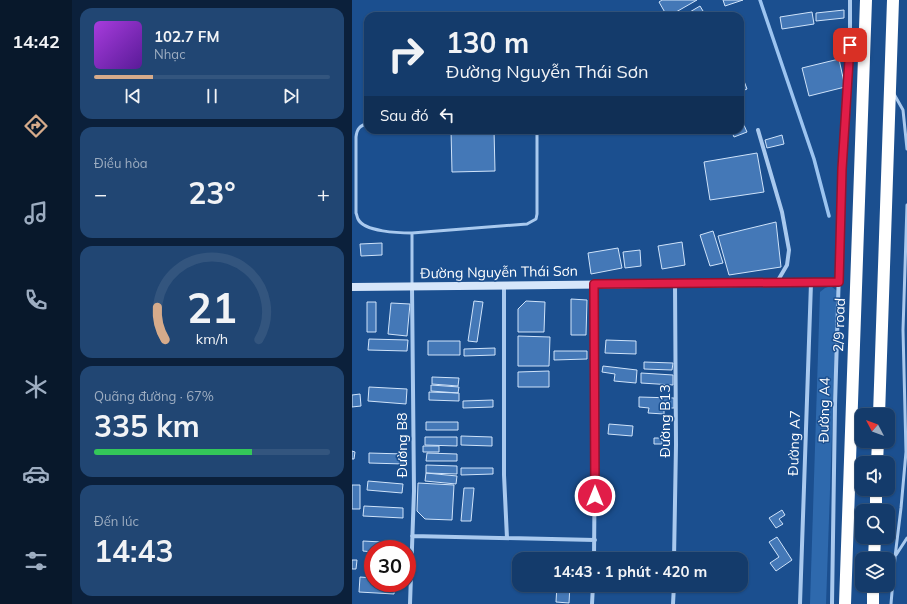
<!DOCTYPE html>
<html lang="vi">
<meta charset="utf-8">
<style>
:root{--surface:#143b6b;--page:#214673;--text:#f1f3f6;--muted:#9dadc1;--line:#33557e;--accent:#d6ab8b}
body{margin:0;font-family:Mulish,sans-serif;background:var(--page);color:var(--text);height:100vh;display:flex;flex-direction:column;font-size:15px;white-space:nowrap}
*{box-sizing:border-box;margin:0}
p{font-size:13px;color:var(--muted)}
.icon{flex:none;width:22px;height:22px;fill:none;stroke:currentColor;stroke-width:2;stroke-linecap:round;stroke-linejoin:round}
.map{position:relative;flex:1;overflow:hidden}
.sheet{display:flex;flex-direction:column;gap:8px;padding:8px;background:#0b203b;width:280px}
.sheet>*{flex:none}
.top-card{position:absolute;left:12px;top:12px;width:380px;height:122px;border-radius:12px;box-shadow:0 1px 3px #0004,0 0 0 1px var(--line);background:#143b6b;color:var(--text);overflow:hidden}
.needle{width:26px;rotate:311deg}
.tools{position:absolute;left:503px;top:408px;display:grid;gap:8px}
.tools a{display:grid;place-items:center;width:40px;height:40px;border-radius:8px;background:var(--surface);box-shadow:0 1px 3px #0004,0 0 0 1px var(--line);font-size:20px}
.speed{position:absolute;left:12px;top:540px;display:flex;gap:8px;font-size:20px;font-weight:700;text-align:center}
.speed>*{display:grid;place-content:center;width:52px;height:52px;border-radius:50%;background:var(--surface);box-shadow:0 1px 3px #0004,0 0 0 1px var(--line);line-height:1}
.speed .limit{border:6px solid #d22;background:#fff;color:#111}
.pin{position:absolute;display:grid;place-items:center;width:34px;height:34px;color:#fff;margin:-17px;border-radius:8px;box-shadow:0 2px 6px #0006}
.me{position:absolute;width:44px;margin:-22px;rotate:0deg;stroke-linejoin:round;filter:drop-shadow(0 0 3px #0008)}
.turn{display:flex;align-items:center;gap:14px;height:84px;padding:0 16px;font-size:18px}
.turn .icon{width:52px;height:52px;stroke-width:2.5}
.turn b{display:block;font-size:28px;line-height:34px}
.then{display:flex;align-items:center;height:38px;padding:0 16px;background:#0003;gap:8px;font-size:15px}
.big{font-size:30px;font-weight:700;line-height:1.1}
.sheet .tile{flex:1;display:flex;flex-direction:column;justify-content:center;gap:6px;min-width:0;padding:0 14px;border-radius:12px;background:var(--page)}
.sheet .dial{align-items:center;gap:0}
.dial svg{height:104px;overflow:visible;fill:none;stroke:var(--line);stroke-width:7;stroke-linecap:round;text-anchor:middle}
.dial text{fill:var(--text);stroke:none}
.song{display:flex;align-items:center;gap:12px}
.cover{width:48px;height:48px;border-radius:6px;background:linear-gradient(135deg,hsl(280 70% 55%),hsl(270 70% 35%))}
.played{height:4px;border-radius:2px;background:linear-gradient(90deg,var(--accent) 25%,var(--line) 25%)}
.keys{display:flex;justify-content:space-around;direction:ltr}
.heat{display:flex;justify-content:space-between;align-items:center;font-size:22px;direction:ltr}
.charge{height:6px;border-radius:3px;background:linear-gradient(90deg,#34c759 67%,var(--line) 0)}
.trip{position:absolute;left:160px;top:552px;width:236px;height:40px;border-radius:12px;background:var(--surface);box-shadow:0 1px 3px #0004,0 0 0 1px var(--line);font-weight:700;line-height:40px;text-align:center}
main{display:flex;flex:1;min-height:0}
.tab-bar{display:flex;flex-direction:column;width:72px;justify-content:space-around;align-items:center;background:#08182b;color:var(--muted)}
.tab-bar .icon{width:28px;height:28px}
.tab-bar .selected{color:var(--accent)}
.tab-bar b{font-size:18px;color:var(--text)}
.map>svg:first-child{display:block}
.green{fill:#2e69ad}
.lines{fill:none;stroke-linecap:round;stroke-linejoin:round}
.stream{stroke:#9cc4f0;stroke-width:3.5}
.building{fill:#4478b7;stroke:#cfe3fa}
.lane{stroke:#a9c9ee;stroke-width:3}
.street{stroke:#a9c9ee;stroke-width:4}
.secondary{stroke:#d6e6fa;stroke-width:8}
.highway{stroke:#fff;stroke-width:12}
.route-casing{stroke:#92132f;stroke-width:10}
.route{stroke:#e11d48;stroke-width:7}
.labels{text-anchor:middle;stroke-width:3;stroke-linejoin:round;paint-order:stroke}
.street-label{font-size:14px;fill:#fff;stroke:#1b4f8f}
</style>
<main>
<nav class="tab-bar">
<b>14:42</b>
<svg class="icon selected" aria-label="directions" viewBox="0 0 24 24"><path d="M12 3l9 9-9 9-9-9zM9 14v-3h6M13 9l2 2-2 2"/></svg>
<svg class="icon" aria-label="music" viewBox="0 0 24 24"><path d="M9 18V5l10-2v13"/><circle cx="6" cy="18" r="3"/><circle cx="16" cy="16" r="3"/></svg>
<svg class="icon" aria-label="phone" viewBox="0 0 24 24"><path d="M5 4h4l2 5-3 2q2 4 5 5l2-3 5 2v4C11 20 4 13 5 4z"/></svg>
<svg class="icon" aria-label="climate" viewBox="0 0 24 24"><path d="M12 3v18M4 7l16 10M4 17L20 7"/></svg>
<svg class="icon" aria-label="car" viewBox="0 0 24 24"><path d="M5 17H2v-5l4-1 3-4h7l3 4 3 1v5h-3M9 17h6M6 11h13"/><circle cx="7" cy="17" r="2"/><circle cx="17" cy="17" r="2"/></svg>
<svg class="icon" aria-label="filters" viewBox="0 0 24 24"><path d="M4 7h16M4 17h16"/><circle cx="9" cy="7" r="2"/><circle cx="15" cy="17" r="2"/></svg>
</nav>
<section class="sheet">
<div class="tile">
<div class="song"><i class="cover"></i><div><b>102.7 FM</b><p>Nhạc</p></div></div>
<div class="played"></div>
<div class="keys"><svg class="icon" aria-label="previous" viewBox="0 0 24 24"><path d="M18 5L8 12l10 7zM5 5v14"/></svg><svg class="icon" aria-label="pause" viewBox="0 0 24 24"><path d="M8 5v14M16 5v14"/></svg><svg class="icon" aria-label="next" viewBox="0 0 24 24"><path d="M6 5l10 7-10 7zM19 5v14"/></svg></div>
</div>
<div class="tile"><p>Điều hòa</p>
<div class="heat"><a>−</a><b class="big">23°</b><a>+</a></div>
</div>
<div class="tile dial"><svg viewBox="0 0 100 80">
<path d="M14 69A42 42 0 1 1 86 69"/>
<path d="M14 69A42 42 0 0 1 8 44" stroke="#d6ab8b"/>
<text x="50" y="56" font-size="32" font-weight="700">21</text>
<text x="50" y="72" font-size="11">km/h</text>
</svg></div>
<div class="tile"><p>Quãng đường · 67%</p><b class="big">335 km</b><div class="charge"></div></div>
<div class="tile"><p>Đến lúc</p><b class="big">14:43</b></div>
</section>
<div class="map">
<svg width="555" height="604" viewBox="0 0 555 604">
<rect width="100%" height="100%" fill="#1b4f8f"/>
<!-- green -->
<path class="green" d="M476,287h4l5,4 -11,313h-16l10,-312 5,-4z"/>
<g class="lines">
<!-- stream -->
<path class="stream" d="M408,0l54,159 15,57"/>
</g>
<!-- building -->
<path class="building" d="M310,0h35l-28,16h-2l-8,-14z
M371,0h20l-18,6z
M348,6l6,10h-23z
M492,10v8l-28,3v-8z
M460,12l2,12 -32,5 -2,-12z
M487,59l6,28 -36,9 -7,-28z
M392,81l3,8 -7,3v-9z
M391,123l4,9 -13,5 -3,-7h9v-6z
M99,130h43l1,41 -43,1z
M430,135l2,9 -17,4 -2,-8z
M405,153l7,39 -54,8 -6,-38z
M424,222l5,45 -52,8 -11,-39z
M361,231l10,32 -13,3 -10,-31z
M330,242l3,23 -23,4 -4,-23z
M30,243v12l-21,1 -1,-12z
M266,248l4,20 -31,6 -3,-21z
M288,250l1,16 -16,2 -2,-16z
M219,299l16,1 -1,35h-15z
M122,301l9,1 -6,40 -9,-1z
M174,301l19,1 -1,30h-26v-23z
M15,302h9v30h-9z
M39,303l19,1 -3,32 -19,-2z
M166,336l32,1 -1,29h-31z
M17,339l39,1 -1,11 -39,-1z
M254,340l30,1v13l-31,-1z
M76,341h32v14h-32z
M143,348v7l-31,1v-7z
M202,351h33v8l-33,1z
M292,362l29,1 -1,7 -28,-1z
M251,366l34,4 -1,13 -22,-2 1,-7 -13,-2z
M197,371v16h-31v-15z
M289,373l32,2v10l-32,-2z
M80,377l27,1 -1,8 -26,-2z
M79,385l28,2 -1,6 -27,-2z
M17,387l38,2 -1,15 -38,-3z
M77,392l30,1v8l-30,-1z
M8,394l1,12 -9,1v-12z
M287,397l35,1v10h-10v6l-16,-1 1,-5 -10,-1z
M141,400v7l-30,1v-7z
M74,422h32v8h-32z
M257,424l24,2 -1,10 -24,-2z
M109,436l31,1v9l-31,-1z
M73,437h32v9l-32,-1z
M302,438h8v6h-8z
M71,446h16v6h-16z
M0,451l3,1 -1,7h-2z
M17,453l35,1v10l-35,-1z
M75,453l30,1v7h-31z
M74,465l31,1v8l-31,-1z
M109,468h32v6l-32,1z
M74,473l31,3 -1,8 -31,-3z
M16,481l35,3 -1,9 -35,-3z
M66,483l36,2 -2,35 -27,-1 -8,-8z
M0,485h8v24h-8z
M112,488h10l-3,33h-10z
M12,506l39,2v10l-40,-2z
M430,510l3,5 -6,4 4,5 -7,4 -7,-10z
M425,537l15,23 -16,11 -6,-8 9,-6 -10,-15z
M11,541l37,2v6h-27v3l-10,-1z
M207,554h13l-1,5h-13z
M0,560h5l-1,9h-4z
M8,577l13,1v5h22l-1,11 -35,-2z
M205,585h13l-1,18 -13,-1z"/>
<g class="lines">
<!-- lane -->
<path class="lane" d="M542,94l9,16 4,39
M16,123c-8,3 -11,5 -12,14v76c1,2 1,4 2,6 6,13 42,14 54,14v53
M60,233l115,-9 9,-5 1,-5v-84
M544,555l11,-17
M539,604l4,-47 6,-49 5,-56 -3,-122 4,-125"/>
<!-- street -->
<path class="street" d="M406,130l24,82 7,38 -2,15 -10,17
M152,285v190l3,63
M60,536l183,4
M242,559l1,-123 -1,-151
M322,559l2,-114 -1,-161
M58,604l4,-113 -2,-204
M240,604l1,-19
M321,604l1,-19
M448,604l11,-321
M480,604l3,-199 7,-236 8,-109v-60"/>
<!-- secondary -->
<path class="secondary" d="M0,287l487,-5"/>
<!-- highway -->
<path class="highway" d="M527,415l14,-415
M525,463l1,-22
M524,511v-22
M522,559l1,-22
M493,604l21,-604
M521,604v-19"/>
</g>
<g class="lines">
<defs>
<path id="route" d="M243,496l-1,-212 245,-2 3,-113 8,-124"/>
</defs>
<!-- route casing -->
<use href="#route" class="route-casing"/>
<!-- route -->
<use href="#route" class="route"/>
</g>
<g class="labels">
<!-- street labels -->
<g class="street-label">
<text transform="translate(147 272) rotate(-1)" y="5">Đường Nguyễn Thái Sơn</text>
<text transform="translate(487 325) rotate(-88)" y="5">2/9 road</text>
<text transform="translate(472 410) rotate(-89)" y="5">Đường A4</text>
<text transform="translate(313 421) rotate(-90)" y="5">Đường B13</text>
<text transform="translate(442 443) rotate(-88)" y="5">Đường A7</text>
<text transform="translate(50 445) rotate(-90)" y="5">Đường B8</text>
</g>
</g>
</svg>
<div class="tools">
<a><svg class="needle" viewBox="-14 -14 28 28"><path d="M0-13l5 13h-10z" fill="#e53935"/><path d="M0 13l5-13h-10z" fill="#9dadc1"/></svg></a>
<a><svg class="icon" aria-label="sound" viewBox="0 0 24 24"><path d="M4 9h4l5-4v14l-5-4H4zM17 9q2 3 0 6"/></svg></a>
<a><svg class="icon" aria-label="search" viewBox="0 0 24 24"><circle cx="10" cy="10" r="6"/><path d="M15 15l6 6"/></svg></a>
<a><svg class="icon" aria-label="layers" viewBox="0 0 24 24"><path d="M12 4l9 5-9 5-9-5zM3 14l9 5 9-5"/></svg></a>
</div>
<div class="speed"><div class="limit">30</div></div>
<div class="pin" style="left:498px;top:45px;background:#d93025"><svg class="icon" aria-label="arrive" viewBox="0 0 24 24"><path d="M6 21V4h12l-3 4 3 4H6"/></svg></div>
<svg class="me" style="left:243px;top:496px" viewBox="-20 -20 40 40"><circle r="17" fill="#e11d48" stroke="#fff" stroke-width="3"/><path d="M0-11L8 9 0 5-8 9z" fill="#fff"/></svg>
<div class="trip">14:43 · 1 phút · 420 m</div>
<div class="top-card">
<div class="turn"><svg class="icon" aria-label="right" viewBox="0 0 24 24"><path d="M7 20v-9h11M14 6l5 5-5 5"/></svg><div><b>130 m</b>Đường Nguyễn Thái Sơn</div></div>
<div class="then">Sau đó<svg class="icon" aria-label="left" viewBox="0 0 24 24"><path d="M17 20v-9H6M10 6l-5 5 5 5"/></svg></div>
</div>
</div>
</main>
